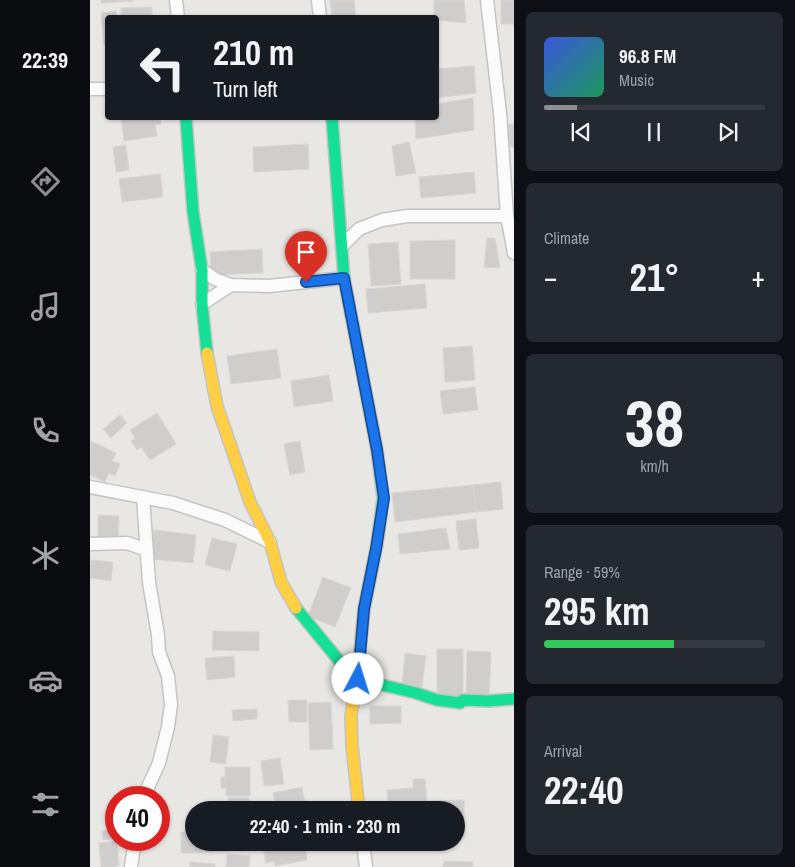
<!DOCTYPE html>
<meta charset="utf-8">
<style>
:root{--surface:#171b24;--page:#242831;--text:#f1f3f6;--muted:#9ea1a6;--line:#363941;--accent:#8c8e8f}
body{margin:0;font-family:"Archivo Narrow",sans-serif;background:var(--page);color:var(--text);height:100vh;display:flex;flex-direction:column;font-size:19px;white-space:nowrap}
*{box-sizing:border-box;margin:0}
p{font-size:16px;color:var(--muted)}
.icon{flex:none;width:28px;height:28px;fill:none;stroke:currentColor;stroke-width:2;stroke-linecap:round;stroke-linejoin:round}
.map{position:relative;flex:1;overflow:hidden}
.drawer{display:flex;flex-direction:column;gap:12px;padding:12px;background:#0d0f14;width:281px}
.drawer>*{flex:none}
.hud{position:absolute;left:15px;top:15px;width:334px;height:105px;border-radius:5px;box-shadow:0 1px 4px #0004;background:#171b24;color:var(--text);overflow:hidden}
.speed{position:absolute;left:15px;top:786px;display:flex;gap:10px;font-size:25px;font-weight:700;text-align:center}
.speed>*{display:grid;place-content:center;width:65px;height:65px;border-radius:50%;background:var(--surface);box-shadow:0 1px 4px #0004;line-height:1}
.speed .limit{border:8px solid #d22;background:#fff;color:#111}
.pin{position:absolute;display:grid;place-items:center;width:42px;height:42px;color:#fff;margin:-51px -21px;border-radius:50% 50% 50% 0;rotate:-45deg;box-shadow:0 0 5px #0007}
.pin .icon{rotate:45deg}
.me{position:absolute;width:55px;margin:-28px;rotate:5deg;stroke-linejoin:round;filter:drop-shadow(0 0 4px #0008)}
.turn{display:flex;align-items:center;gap:18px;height:105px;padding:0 25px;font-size:22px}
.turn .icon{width:65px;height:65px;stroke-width:2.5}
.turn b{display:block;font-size:35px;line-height:42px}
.big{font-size:38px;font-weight:700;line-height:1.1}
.drawer .tile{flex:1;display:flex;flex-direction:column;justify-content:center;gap:8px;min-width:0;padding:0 18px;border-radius:8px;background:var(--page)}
.drawer .dial{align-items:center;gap:0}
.dial b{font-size:65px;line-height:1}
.song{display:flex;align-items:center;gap:15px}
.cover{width:60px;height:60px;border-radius:8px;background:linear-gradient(135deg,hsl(230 70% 55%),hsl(150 70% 35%))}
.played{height:5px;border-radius:2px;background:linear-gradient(90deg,var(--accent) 15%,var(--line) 15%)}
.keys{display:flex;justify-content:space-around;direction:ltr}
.heat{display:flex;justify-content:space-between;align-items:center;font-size:28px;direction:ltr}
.charge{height:8px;border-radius:4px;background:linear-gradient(90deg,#34c759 59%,var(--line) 0)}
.trip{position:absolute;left:95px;top:801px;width:280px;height:50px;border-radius:25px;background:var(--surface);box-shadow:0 1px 4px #0004;font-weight:700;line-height:50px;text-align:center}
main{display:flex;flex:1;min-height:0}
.tab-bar{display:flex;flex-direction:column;width:90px;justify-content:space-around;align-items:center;background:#090b0e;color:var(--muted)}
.tab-bar .icon{width:35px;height:35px}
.tab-bar .selected{color:var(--accent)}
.tab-bar b{font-size:22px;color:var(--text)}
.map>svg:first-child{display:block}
.building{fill:#cfcecd;stroke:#d8d6d4}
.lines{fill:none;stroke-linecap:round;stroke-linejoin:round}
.street-casing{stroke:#c3c4c4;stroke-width:15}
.fast-casing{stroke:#c3c4c3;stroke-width:14}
.slow-casing{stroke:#c3c4c3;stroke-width:14}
.street{stroke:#fcfbfb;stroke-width:12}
.fast{stroke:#16e098;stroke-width:11}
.slow{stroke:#ffcf43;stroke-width:11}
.route-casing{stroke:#114b97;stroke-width:12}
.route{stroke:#1a73e8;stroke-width:9}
</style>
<main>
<nav class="tab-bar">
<b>22:39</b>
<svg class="icon selected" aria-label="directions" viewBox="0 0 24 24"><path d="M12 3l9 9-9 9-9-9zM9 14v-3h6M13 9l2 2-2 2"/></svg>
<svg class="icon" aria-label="music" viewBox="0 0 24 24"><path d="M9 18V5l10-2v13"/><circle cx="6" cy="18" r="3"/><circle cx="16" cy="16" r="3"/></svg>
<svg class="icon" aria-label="phone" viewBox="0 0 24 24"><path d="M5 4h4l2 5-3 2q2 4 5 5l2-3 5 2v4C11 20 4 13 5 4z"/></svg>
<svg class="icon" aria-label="climate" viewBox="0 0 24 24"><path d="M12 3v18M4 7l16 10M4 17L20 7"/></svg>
<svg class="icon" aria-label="car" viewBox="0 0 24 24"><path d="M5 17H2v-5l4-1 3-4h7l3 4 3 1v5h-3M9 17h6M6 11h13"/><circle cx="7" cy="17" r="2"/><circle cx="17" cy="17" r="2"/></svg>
<svg class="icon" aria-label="filters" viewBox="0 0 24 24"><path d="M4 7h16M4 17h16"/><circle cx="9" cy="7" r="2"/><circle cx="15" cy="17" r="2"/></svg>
</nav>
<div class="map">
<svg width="424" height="867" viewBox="0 0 424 867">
<rect width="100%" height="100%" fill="#e9e7e4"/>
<!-- building -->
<path class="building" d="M11,0h32v1l-32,2z
M240,0h24l2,18h-24z
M344,0h30l2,23 -30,-3v-2h-2z
M411,0h13v24h-13z
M62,7v11h-31v-10z
M26,11l1,7h-9v27h-4l-3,-32z
M384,66l2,27 -40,5v-29z
M383,98l1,32 -58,9 -1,-21h21v-14z
M31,118h39l1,6 -6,1 2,11 -33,5z
M418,124h6v23h-4z
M319,142l7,31 -20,3 -4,-30z
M218,144l1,25 -55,3 -1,-25z
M36,145l3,25 -13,2 -3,-25z
M384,172l2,21 -55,5 -2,-21z
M70,174l3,23 -41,5 -3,-23z
M397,238h8l5,30 -16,-1z
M365,240v39h-45v-38z
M308,242l3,42 -30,2 -3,-42z
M172,249l1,24 -52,2 -1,-23z
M335,284l2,24 -59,5 -2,-24z
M382,346l3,34 -30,2 -2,-34z
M187,349l4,29 -50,6 -4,-28z
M239,375l4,26 -39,6 -3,-26z
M385,387l3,23 -35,4 -3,-23z
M67,413l19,31 -26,16 -9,-13 -4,3 -6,-9 4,-3 -5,-8z
M30,415l7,8 -16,15 -8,-9z
M1,441l25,12 -4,8 8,3 -5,12 -6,-3 -4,9 -15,-7z
M210,441l5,31 -15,3 -6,-31z
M411,482l2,27 -27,3 -3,-27z
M383,485l3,27 -81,10 -3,-29z
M8,515l21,1 -1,25 -20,-1z
M386,519l3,29 -20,2 -3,-29z
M356,528l4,21 -50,5 -2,-20z
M64,530l42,5 -3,28 -42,-4z
M122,538l25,6 -7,27 -25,-6z
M1,560l22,2 -2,19 -21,-3z
M233,577l28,11 -16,39 -27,-11z
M123,631l46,1v19l-47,-1z
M347,649h26v51h-26z
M377,651l24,1 -2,46 -23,-1z
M315,653l21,3 -4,31 -20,-3z
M144,656l1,21 -28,3 -2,-22z
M198,700h19v22h-18z
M241,702l2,47 -23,1 -2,-47z
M280,706h31v17l-31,1z
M167,709v10l-24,2 -1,-11z
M123,735l16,2 -3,27 -16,-2z
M190,758l4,26 -20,2 -3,-25z
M135,767h25v29h-24v-8h-5v-11h4z
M323,779h12l2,25 -39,2 -1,-16 26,-2z
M212,787l4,23h-30l-3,-17z
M138,798h21v12h-20z
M374,800v20h-8v-10h-26v-9z
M26,829v9l-13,2 -1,-9z
M91,832h13v10h8l1,11h-22z
M27,841l2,24 -3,1v1h-15l-2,-24z
M114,842h46l1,8 -46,2z
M172,842h42l3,18 -32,6 -1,-5 -8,2z
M137,854l23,2 -1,11h-23z
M354,861l29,1v5h-30z
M100,862l25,2v3h-25z"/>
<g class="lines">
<defs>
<path id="street" d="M86,0l2,18
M228,0l2,18
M397,0l13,113 7,103 7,37
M0,89h18
M252,246l17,-17 23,-9 25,-4h100
M112,270l13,9 16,6 38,1 75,-8
M112,304l29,-19
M0,487l83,16 52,17 45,22
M53,497l6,85 9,53 1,17 9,24 3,29 -3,22 -9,36 -16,35
M0,544l37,-1 20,7
M273,842l3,25
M41,867l4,-27"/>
<path id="fast" d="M96,118l7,94 9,58v34l5,49
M242,118l12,160 33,172 6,48 -6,46
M206,608l45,55 16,16 59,14 21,7 23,3 3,-3 25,1 26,-2"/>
<path id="slow" d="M117,353l10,53 33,96 20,40 11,40 15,26
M269,810l-7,-64 -1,-30 6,-37 7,-70 13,-65"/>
</defs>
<!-- street casing -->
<use href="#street" class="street-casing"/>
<!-- fast casing -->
<use href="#fast" class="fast-casing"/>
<!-- slow casing -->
<use href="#slow" class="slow-casing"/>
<!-- street -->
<use href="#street" class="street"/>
<!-- fast -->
<use href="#fast" class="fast"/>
<!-- slow -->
<use href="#slow" class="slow"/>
</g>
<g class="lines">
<defs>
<path id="route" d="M216,282l38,-4 33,172 7,48 -8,51 -12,60 -6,70"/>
</defs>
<!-- route casing -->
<use href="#route" class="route-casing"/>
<!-- route -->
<use href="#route" class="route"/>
</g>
</svg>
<div class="speed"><div class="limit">40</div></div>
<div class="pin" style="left:216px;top:282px;background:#d93025"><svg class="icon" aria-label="arrive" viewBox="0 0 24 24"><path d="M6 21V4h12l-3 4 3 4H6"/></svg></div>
<svg class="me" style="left:268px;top:679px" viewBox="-20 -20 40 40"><circle r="19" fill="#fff"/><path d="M0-13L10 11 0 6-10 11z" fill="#1a73e8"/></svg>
<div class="trip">22:40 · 1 min · 230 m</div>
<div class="hud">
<div class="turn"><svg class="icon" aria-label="left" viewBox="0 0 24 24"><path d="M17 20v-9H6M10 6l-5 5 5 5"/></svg><div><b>210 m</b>Turn left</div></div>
</div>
</div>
<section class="drawer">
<div class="tile">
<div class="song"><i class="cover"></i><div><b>96.8 FM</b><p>Music</p></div></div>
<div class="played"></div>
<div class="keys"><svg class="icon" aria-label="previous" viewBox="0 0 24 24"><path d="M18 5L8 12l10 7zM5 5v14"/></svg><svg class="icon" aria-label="pause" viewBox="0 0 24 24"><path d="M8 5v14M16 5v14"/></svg><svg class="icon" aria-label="next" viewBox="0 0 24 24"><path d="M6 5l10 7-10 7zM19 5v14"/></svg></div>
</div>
<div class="tile"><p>Climate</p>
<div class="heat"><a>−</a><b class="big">21°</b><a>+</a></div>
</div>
<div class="tile dial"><b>38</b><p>km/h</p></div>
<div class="tile"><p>Range · 59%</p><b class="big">295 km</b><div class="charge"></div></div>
<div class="tile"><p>Arrival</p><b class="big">22:40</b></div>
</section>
</main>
